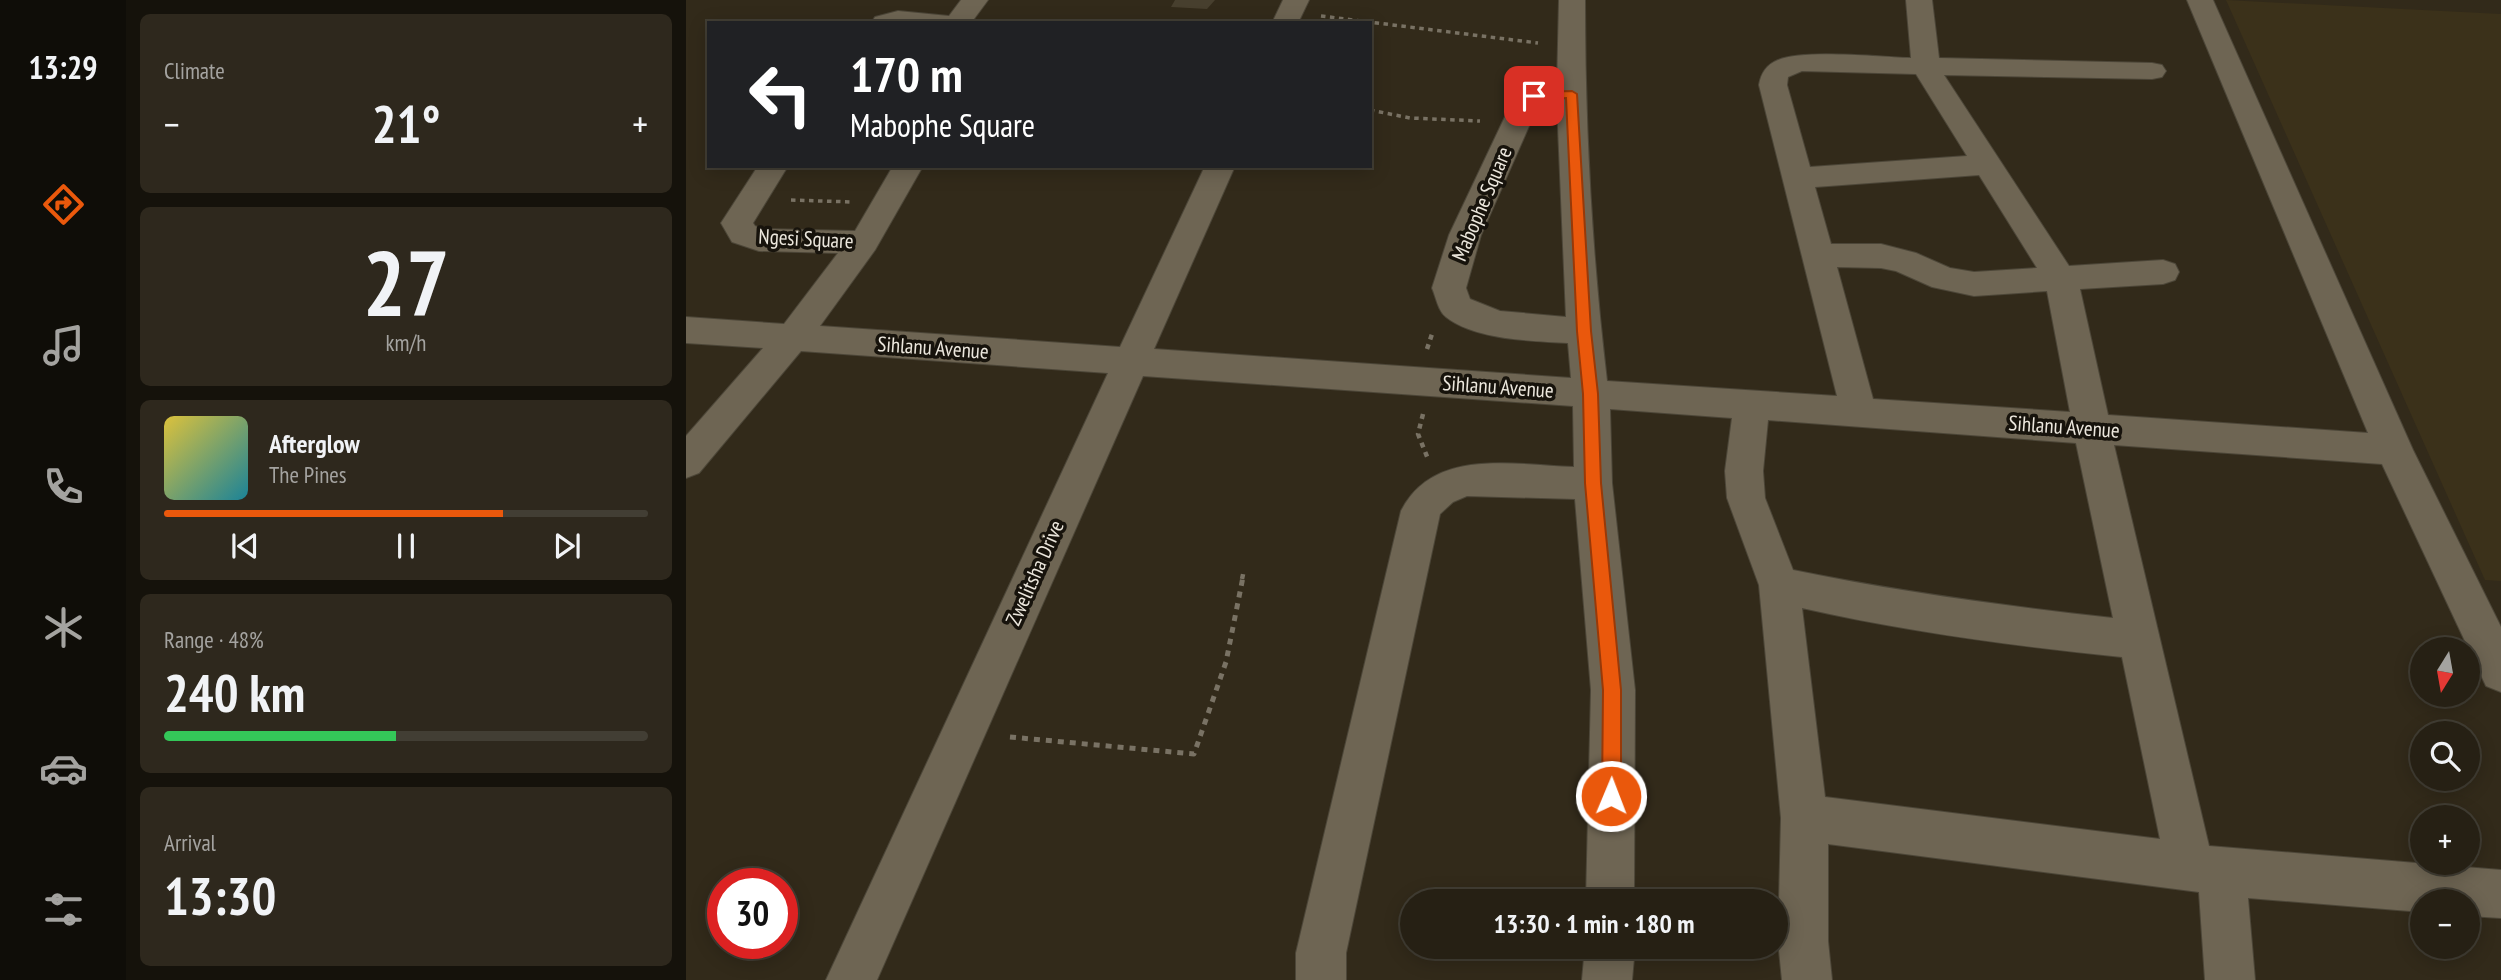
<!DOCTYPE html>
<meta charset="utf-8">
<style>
:root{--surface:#262014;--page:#2e281d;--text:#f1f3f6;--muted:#a4a3a0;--line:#423e34;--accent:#ea580c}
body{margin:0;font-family:"PT Sans Narrow",sans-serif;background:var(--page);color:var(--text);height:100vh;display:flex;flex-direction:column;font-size:26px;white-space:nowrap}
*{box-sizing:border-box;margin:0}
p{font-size:23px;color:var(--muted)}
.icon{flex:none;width:38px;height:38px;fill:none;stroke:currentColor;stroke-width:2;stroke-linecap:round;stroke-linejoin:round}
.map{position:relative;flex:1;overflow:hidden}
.sheet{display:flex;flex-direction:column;gap:14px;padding:14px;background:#15120b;width:560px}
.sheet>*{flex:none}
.guide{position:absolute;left:21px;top:21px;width:665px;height:147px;border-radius:0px;box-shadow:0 4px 18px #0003,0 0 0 2px var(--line);background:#202124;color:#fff;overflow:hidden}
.needle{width:46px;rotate:191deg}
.tools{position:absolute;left:1724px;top:637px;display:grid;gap:14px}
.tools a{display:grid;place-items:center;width:70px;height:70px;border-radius:50%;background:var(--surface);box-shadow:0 4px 18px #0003,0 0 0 2px var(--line);font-size:35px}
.speed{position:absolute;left:21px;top:868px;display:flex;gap:14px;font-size:35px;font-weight:700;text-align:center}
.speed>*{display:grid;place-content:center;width:91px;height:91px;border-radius:50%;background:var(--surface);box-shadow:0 4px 18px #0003,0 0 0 2px var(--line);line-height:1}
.speed .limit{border:10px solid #d22;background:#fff;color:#111}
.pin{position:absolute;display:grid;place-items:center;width:60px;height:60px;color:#fff;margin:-30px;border-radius:14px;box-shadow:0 4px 10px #0006}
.me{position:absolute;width:77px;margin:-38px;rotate:1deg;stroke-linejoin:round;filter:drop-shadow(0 0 5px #0008)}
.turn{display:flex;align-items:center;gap:24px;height:147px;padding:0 28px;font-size:32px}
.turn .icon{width:91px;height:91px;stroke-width:2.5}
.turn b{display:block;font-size:49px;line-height:60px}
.big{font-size:52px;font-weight:700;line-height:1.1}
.sheet .card{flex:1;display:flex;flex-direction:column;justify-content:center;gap:10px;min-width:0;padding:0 24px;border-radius:10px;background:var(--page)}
.sheet .dial{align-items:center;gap:0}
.dial b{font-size:91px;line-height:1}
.song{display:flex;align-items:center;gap:21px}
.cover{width:84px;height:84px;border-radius:10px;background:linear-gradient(135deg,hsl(50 70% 55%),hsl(190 70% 35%))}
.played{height:7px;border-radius:4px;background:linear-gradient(90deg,var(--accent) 70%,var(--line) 70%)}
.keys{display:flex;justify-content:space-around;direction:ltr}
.heat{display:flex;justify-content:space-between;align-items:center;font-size:38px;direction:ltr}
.charge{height:10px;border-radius:5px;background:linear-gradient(90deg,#34c759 48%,var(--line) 0)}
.trip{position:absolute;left:714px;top:889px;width:388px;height:70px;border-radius:35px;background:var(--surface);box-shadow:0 4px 18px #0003,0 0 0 2px var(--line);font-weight:700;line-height:70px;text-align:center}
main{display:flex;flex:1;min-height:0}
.dock{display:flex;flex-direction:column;width:126px;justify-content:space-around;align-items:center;background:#0f0d08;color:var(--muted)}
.dock .icon{width:49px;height:49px}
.dock .selected{color:var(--accent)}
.dock b{font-size:32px;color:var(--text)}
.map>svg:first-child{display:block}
.built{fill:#3b311a}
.building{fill:#473f2e}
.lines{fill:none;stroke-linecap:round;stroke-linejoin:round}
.minor-casing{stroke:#4c4638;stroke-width:2}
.path-far2{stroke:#797264;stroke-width:3.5;stroke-dasharray:4.5 4.5;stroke-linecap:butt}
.path-far1{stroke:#797264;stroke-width:4.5;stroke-dasharray:5 5;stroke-linecap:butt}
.path{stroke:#797264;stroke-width:5;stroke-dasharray:6 6;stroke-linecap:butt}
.minor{fill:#6e6553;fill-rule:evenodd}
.route{fill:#ea580c;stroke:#983908;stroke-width:2}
.labels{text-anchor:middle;stroke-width:7;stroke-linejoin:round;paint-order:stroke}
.street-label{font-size:21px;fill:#ece7dd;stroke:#17130c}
</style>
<main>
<nav class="dock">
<b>13:29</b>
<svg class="icon selected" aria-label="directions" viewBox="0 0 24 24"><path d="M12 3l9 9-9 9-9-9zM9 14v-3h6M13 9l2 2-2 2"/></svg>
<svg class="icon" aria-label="music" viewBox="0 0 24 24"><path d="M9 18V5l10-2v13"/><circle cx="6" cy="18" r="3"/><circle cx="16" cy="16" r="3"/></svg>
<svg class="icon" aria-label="phone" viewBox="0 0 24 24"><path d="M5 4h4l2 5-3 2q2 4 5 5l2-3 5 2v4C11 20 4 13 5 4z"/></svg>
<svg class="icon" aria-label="climate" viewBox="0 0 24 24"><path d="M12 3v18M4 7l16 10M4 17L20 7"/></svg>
<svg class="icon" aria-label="car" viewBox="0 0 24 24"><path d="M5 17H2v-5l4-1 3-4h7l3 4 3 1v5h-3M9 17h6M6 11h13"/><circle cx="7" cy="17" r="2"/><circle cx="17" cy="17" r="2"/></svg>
<svg class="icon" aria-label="filters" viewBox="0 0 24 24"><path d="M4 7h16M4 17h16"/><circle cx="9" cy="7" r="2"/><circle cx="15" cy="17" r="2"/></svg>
</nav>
<section class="sheet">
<div class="card"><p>Climate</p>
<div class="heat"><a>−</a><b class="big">21°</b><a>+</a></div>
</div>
<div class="card dial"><b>27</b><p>km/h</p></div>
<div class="card">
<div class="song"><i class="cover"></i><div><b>Afterglow</b><p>The Pines</p></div></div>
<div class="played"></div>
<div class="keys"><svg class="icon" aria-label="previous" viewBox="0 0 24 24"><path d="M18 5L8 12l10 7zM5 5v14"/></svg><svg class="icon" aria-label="pause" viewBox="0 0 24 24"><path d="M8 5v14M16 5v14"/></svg><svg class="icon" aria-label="next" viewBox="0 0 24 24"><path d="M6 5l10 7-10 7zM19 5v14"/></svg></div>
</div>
<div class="card"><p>Range · 48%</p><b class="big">240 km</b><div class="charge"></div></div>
<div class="card"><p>Arrival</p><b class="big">13:30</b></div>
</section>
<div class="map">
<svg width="1815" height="980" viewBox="0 0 1815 980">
<rect width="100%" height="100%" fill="#322a1a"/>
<!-- built -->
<path class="built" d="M1540,0l275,14v567l-16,-1z"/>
<!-- building -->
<path class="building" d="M489,0h40l-8,9 -36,-2z"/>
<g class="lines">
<defs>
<path id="minor" d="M275,0h27l-17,23h-100l4,-6 23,-6 51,5z
M597,0h26l-11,23h-26z
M873,0h26c0,127 7,255 22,381l230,15 -78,-311c2,-12 7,-20 19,-25 26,-11 101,-3 133,-2l-5,-58h26l7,58 213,5 10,2 4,6 -4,6 -10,2 -208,-4 125,191 94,-6 12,4 4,8 -4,8 -12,4 -83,5 28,126 260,18 -181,-433h26l200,450 88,177v65l-15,-6 -104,-222 -268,-19 95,401 292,24v48l-33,-2v-15h-46v11l-174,-14 7,82h-50l-6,-88 -371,-48v97l4,39h-50l-4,-39 3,-123 -22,-233 -32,-87 -2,-27 7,-53 -122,-9 2,74 23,207 -1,211h-48l5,-211 -16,-191 -108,-3 -14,6 -13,12 -94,439v27h-50v-27l105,-442c32,-64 113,-46 173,-44l-1,-61 -430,-30 -266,604h-51l282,-607 -307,-22 -102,122 -13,5v-42l77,-88 -77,-5v-26l98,7 54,-71 -79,-2 -27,-9 -11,-19 37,-57h30l-35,57 2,3 7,3 93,2 38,-65h30l-48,84 -55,76 300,21 85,-181h30l-81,183 417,29 -3,-35c-35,-2 -93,-3 -122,-26 -8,-6 -10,-20 -14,-29l17,-53 62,-131 13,-14 33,-4zM1116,71l114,3 51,82 -157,11 -23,-82 1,-8zM856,104h15l9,213 -66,-6 -30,-12 -4,-11 15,-53 56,-127zM1293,175l58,93 -63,4 -24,-4 -34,-15 -35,-9h-50l-16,-57zM1151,267l44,1 15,3 36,16 42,9 73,-5 23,121 -197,-13zM1082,420l308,23 37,175c-108,-12 -213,-26 -320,-48l-28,-72 -2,-27zM1116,608c106,24 212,38 320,49l38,182 -335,-42z
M899,947h50l-3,33h-50z"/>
</defs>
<!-- minor casing -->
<use href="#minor" class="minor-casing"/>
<!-- path-far2 -->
<path class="path-far2" d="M635,16l217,27
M684,110l40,8 70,3
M105,200l61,2"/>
<!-- path-far1 -->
<path class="path-far1" d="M741,349l6,-18
M737,414l-5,20 10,25
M556,579l2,-9"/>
<!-- path -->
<path class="path" d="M324,737l184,17 32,-92 17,-85"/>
<!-- minor -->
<use href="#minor" class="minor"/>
</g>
<!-- route -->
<path class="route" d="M886,91l5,3 14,237 7,63 3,89 20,207v106l-3,6 -7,3 -6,-3 -3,-6 1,-106 -18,-207 -2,-89 -6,-63 -11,-233 -32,2 -5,-4 5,-4z"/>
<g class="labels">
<!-- street labels -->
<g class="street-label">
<text transform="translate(796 204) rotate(-67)" y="7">Mabophe Square</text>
<text transform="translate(120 239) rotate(3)" y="7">Ngesi Square</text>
<text transform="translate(247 348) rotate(4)" y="7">Sihlanu Avenue</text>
<text transform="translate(812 387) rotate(4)" y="7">Sihlanu Avenue</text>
<text transform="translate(1378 427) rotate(4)" y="7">Sihlanu Avenue</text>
<text transform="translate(349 573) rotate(-66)" y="7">Zwelitsha Drive</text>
</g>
</g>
</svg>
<div class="tools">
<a><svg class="needle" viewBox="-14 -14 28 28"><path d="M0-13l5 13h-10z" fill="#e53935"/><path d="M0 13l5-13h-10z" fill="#a4a3a0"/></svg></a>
<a><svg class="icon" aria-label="search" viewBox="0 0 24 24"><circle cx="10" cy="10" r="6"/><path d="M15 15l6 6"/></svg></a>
<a>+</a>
<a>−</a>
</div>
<div class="speed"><div class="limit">30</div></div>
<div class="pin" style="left:848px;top:96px;background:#d93025"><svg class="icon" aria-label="arrive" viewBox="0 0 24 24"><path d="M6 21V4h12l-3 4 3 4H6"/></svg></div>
<svg class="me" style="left:925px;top:796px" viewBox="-20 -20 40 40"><circle r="17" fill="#ea580c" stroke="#fff" stroke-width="3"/><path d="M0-11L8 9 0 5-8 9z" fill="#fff"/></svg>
<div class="trip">13:30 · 1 min · 180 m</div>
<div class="guide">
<div class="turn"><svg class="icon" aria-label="left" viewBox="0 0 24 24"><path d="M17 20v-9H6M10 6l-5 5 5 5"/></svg><div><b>170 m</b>Mabophe Square</div></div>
</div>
</div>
</main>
